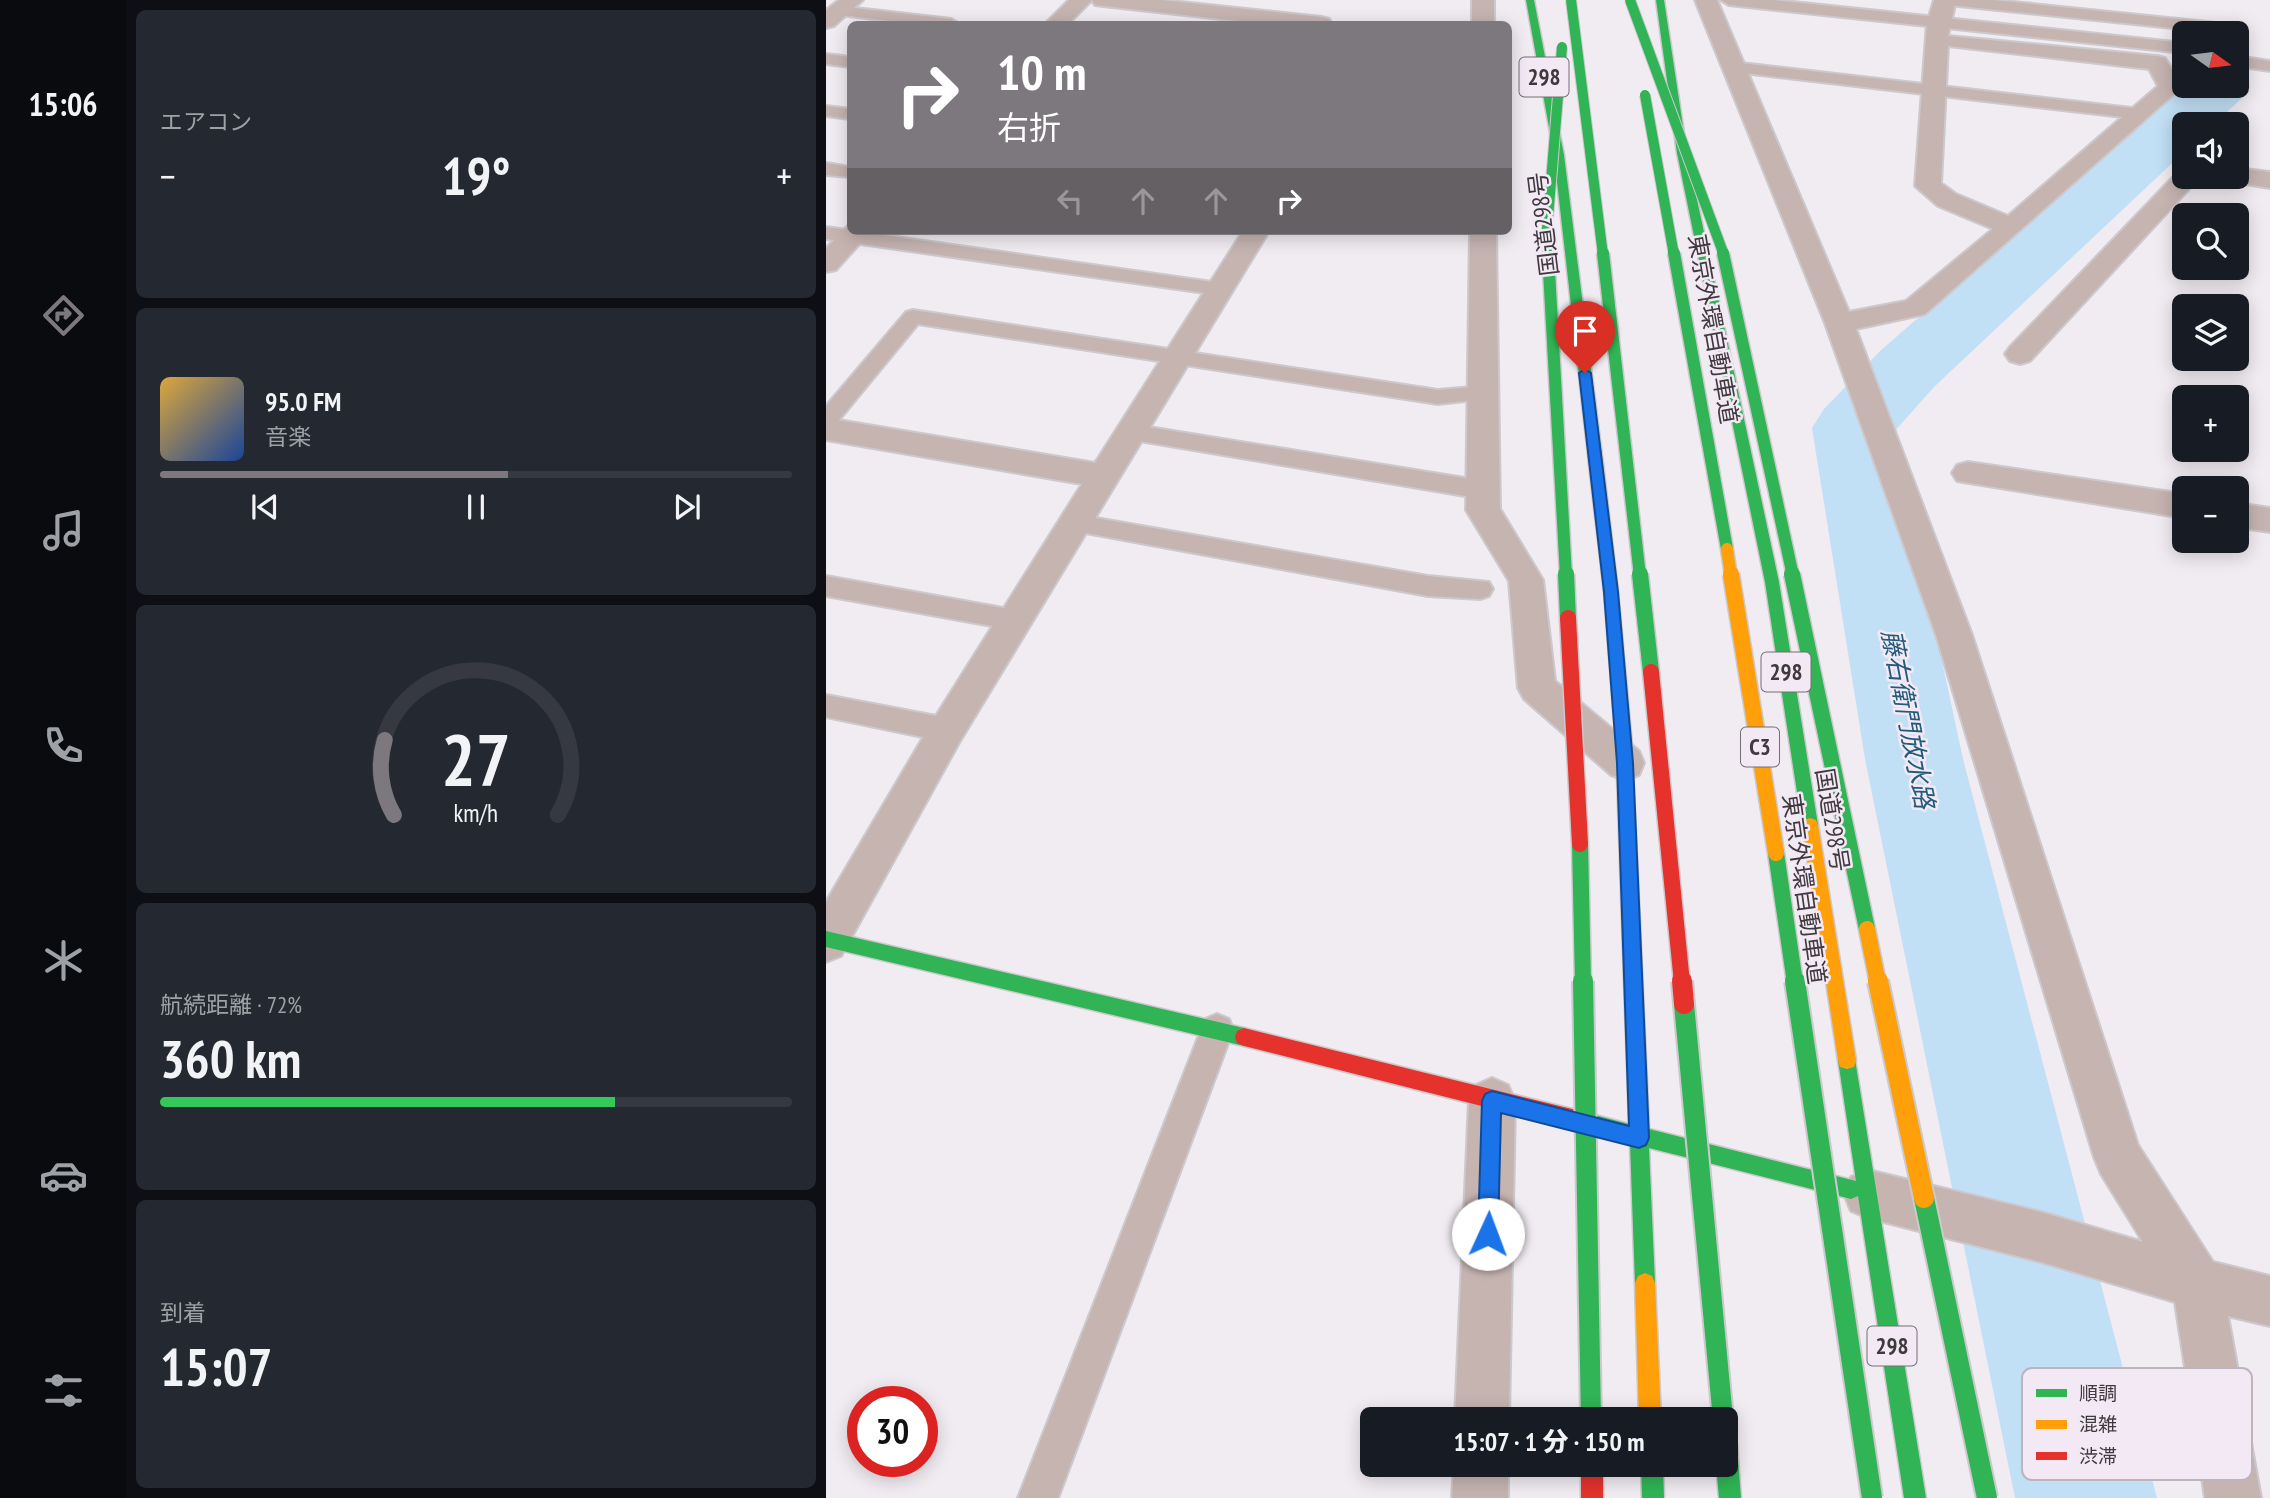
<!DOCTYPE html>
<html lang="ja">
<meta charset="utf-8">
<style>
:root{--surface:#171b24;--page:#242831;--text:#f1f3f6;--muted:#9ea1a6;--line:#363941;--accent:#7d787d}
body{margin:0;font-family:"PT Sans Narrow","Noto Sans JP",sans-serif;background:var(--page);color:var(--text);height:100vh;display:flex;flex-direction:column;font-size:26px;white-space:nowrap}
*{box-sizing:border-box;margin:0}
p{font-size:23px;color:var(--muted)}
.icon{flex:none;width:38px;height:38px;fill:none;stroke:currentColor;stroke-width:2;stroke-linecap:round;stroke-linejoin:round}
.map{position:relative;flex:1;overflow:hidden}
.panel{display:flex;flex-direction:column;gap:10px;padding:10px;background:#0d0f14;width:700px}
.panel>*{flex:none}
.banner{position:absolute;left:21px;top:21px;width:665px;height:214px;border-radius:10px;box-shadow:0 4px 18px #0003;background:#7d787d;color:#fff;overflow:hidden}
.needle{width:46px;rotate:104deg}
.controls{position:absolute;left:1346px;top:21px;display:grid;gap:14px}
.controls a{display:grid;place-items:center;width:77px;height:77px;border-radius:10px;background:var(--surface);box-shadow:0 4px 18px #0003;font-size:35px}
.speed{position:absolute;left:21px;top:1386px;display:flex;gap:14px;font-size:35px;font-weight:700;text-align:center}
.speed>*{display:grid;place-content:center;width:91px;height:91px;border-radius:50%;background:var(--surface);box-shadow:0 4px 18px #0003;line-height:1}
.speed .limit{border:10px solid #d22;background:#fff;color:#111}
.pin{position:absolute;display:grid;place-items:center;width:60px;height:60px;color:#fff;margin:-72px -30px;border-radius:50% 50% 50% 0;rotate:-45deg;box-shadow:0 0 7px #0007}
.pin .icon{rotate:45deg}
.me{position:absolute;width:77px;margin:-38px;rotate:2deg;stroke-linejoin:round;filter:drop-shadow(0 0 5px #0008)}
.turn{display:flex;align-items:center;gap:24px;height:147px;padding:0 35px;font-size:32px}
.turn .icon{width:91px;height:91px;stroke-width:2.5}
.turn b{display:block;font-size:49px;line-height:60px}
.lanes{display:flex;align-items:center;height:66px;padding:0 35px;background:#0003;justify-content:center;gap:35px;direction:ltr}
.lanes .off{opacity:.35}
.big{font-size:52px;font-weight:800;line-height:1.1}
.panel .widget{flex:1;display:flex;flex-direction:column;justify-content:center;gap:10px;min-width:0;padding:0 24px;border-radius:10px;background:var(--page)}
.panel .dial{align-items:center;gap:0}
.dial svg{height:182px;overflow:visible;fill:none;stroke:var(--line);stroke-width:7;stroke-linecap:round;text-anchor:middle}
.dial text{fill:var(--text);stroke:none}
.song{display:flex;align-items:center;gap:21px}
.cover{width:84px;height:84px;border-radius:10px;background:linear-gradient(135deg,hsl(40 70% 55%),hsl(220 70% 35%))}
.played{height:7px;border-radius:4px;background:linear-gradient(90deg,var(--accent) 55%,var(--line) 55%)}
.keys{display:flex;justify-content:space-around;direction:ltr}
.heat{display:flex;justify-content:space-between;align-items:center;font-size:38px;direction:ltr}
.charge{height:10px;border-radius:5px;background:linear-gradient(90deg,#34c759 72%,var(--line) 0)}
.trip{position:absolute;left:534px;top:1407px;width:378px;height:70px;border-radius:10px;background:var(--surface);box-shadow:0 4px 18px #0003;font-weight:800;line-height:70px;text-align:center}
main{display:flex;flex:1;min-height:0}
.menu{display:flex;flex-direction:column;width:126px;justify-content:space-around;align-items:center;background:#090b0e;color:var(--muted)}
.menu .icon{width:49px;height:49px}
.menu .on{color:var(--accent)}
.menu b{font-size:32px;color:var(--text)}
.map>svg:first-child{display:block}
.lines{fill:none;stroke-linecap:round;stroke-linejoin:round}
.river{fill:#c1dff5;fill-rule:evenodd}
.lane-casing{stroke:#ccc9cd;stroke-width:4}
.street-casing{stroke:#ccc9cd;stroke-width:4}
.fast-casing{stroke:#ccc9cd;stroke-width:3}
.slow-casing{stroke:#ccc9cd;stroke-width:3}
.jam-casing{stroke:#ccc9cd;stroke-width:3}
.lane{fill:#c6b4b1;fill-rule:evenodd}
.street{fill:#c6b4b1;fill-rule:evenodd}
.fast{fill:#30b455;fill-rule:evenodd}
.slow{fill:#ff9f0a;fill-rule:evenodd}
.jam{fill:#e5322d;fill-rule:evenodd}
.fast-bridge-far3-casing{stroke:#ccc9cd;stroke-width:12;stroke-linecap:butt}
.fast-bridge-far2-casing{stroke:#ccc9cd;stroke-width:15;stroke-linecap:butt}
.fast-bridge-far1-casing{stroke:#ccc9cd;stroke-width:19;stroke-linecap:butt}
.fast-bridge-casing{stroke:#ccc9cd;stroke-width:24;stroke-linecap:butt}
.slow-bridge-far2-casing{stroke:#ccc9cd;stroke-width:15;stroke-linecap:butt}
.slow-bridge-far1-casing{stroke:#ccc9cd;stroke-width:19;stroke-linecap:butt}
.slow-bridge-casing{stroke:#ccc9cd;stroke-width:24;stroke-linecap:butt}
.jam-bridge-far1-casing{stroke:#ccc9cd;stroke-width:19;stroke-linecap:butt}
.jam-bridge-casing{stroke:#ccc9cd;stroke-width:24;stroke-linecap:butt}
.fast-bridge-far3{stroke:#30b455;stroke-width:10}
.fast-bridge-far2{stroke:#30b455;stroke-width:12}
.fast-bridge-far1{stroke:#30b455;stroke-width:16}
.fast-bridge{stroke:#30b455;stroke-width:20}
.slow-bridge-far2{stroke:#ff9f0a;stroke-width:12}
.slow-bridge-far1{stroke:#ff9f0a;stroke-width:16}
.slow-bridge{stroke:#ff9f0a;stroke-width:20}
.jam-bridge-far1{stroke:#e5322d;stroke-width:16}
.jam-bridge{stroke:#e5322d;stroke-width:20}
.route{fill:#1a73e8;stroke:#114b97;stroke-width:2}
.labels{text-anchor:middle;stroke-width:5;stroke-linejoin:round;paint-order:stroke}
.shield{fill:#f3e9f5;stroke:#746e75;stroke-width:2}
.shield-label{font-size:23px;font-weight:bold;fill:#3e3a3e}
.street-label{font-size:24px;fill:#3e3a3e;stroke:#f3e9f5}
.water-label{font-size:26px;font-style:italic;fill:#225b7b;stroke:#f3e9f5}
.key{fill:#f3e9f5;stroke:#bdb4be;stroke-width:2}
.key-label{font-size:19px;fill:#3e3a3e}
</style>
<main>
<nav class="menu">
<b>15:06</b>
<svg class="icon on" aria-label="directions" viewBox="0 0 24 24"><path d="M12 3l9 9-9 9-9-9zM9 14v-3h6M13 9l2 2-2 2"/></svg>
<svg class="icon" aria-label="music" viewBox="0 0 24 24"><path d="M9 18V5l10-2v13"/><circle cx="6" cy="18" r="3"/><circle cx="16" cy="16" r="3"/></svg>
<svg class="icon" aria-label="phone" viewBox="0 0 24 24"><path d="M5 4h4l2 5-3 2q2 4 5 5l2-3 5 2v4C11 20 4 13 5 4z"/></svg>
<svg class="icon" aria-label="climate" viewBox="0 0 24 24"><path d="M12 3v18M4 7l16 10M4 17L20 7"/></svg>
<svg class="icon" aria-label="car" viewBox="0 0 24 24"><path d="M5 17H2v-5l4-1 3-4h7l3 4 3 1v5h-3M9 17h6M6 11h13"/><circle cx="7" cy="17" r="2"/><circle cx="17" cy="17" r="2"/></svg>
<svg class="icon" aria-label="filters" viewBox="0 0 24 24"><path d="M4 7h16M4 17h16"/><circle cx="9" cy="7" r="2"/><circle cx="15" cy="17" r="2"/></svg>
</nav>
<section class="panel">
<div class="widget"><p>エアコン</p>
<div class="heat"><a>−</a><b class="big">19°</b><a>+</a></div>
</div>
<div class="widget">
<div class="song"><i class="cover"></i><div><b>95.0 FM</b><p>音楽</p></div></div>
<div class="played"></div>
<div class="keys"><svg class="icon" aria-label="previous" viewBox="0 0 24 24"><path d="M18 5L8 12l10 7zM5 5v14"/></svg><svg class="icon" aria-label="pause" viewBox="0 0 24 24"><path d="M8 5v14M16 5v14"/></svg><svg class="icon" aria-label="next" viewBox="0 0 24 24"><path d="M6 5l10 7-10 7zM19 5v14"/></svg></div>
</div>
<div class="widget dial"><svg viewBox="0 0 100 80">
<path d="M14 69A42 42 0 1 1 86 69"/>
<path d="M14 69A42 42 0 0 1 10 36" stroke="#7d787d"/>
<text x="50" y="56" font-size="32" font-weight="700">27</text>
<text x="50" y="72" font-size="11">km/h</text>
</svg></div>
<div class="widget"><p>航続距離 · 72%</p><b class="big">360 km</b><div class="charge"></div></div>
<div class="widget"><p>到着</p><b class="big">15:07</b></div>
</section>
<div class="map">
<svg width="1444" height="1498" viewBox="0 0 1444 1498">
<rect width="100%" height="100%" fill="#f1ecf2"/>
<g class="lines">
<!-- river -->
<path class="river" d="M1410,72l5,1 9,13 -9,13 -27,25h-30v28l-250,235 -41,46 70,326 194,739h-142l-150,-739 -53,-331 12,-19 56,-58 305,-265h51z"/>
<defs>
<path id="lane" d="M895,0h53l410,43v10l-455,-48z
M1115,0h53l233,24 8,5 -2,3 -12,1 -272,-28z
M12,6l113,13 8,5h-45l-82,-10 -2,-3z
M0,54l24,3v10l-24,-3z
M1410,56l34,5v10l-34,-5z
M906,62l408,47 9,5 -9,5 -414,-48 -2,-4z
M0,106l24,3v10l-24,-3z
M0,163l24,4v10l-24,-2z
M0,227l393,56 7,2 3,4 -3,4 -7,2 -393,-56z
M87,310l525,80 45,-4 8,2 3,5 -3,5 -53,6 -520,-80 -84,102 -8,3v-23l80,-94z
M304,424l353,57 8,3 4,6 -4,6 -8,3 -361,-61 -3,-6 3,-6z
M247,514l355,62 61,6 4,7 -4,7 -9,3 -52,-3 -364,-67 -3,-6 3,-6z
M0,576l188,34 9,3 4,7 -4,7 -9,3 -188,-34z
M0,695l121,23 10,4 4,8 -4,8 -10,4 -121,-25z
M391,1014l12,5 4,11 -175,468h-40l183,-468 4,-11z"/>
<path id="street" d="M13,0h24l-29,26 -8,2v-18z
M243,0h23l-24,24h-23z
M266,0h70l159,17 8,2 3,5h-66l-163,-18 -8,-1z
M646,0h22v24h-22z
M869,0h22l132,312 57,-11 87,-72 -55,-23 -23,-20 12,-163 7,-23h22l-8,36 209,20 8,2 17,29 -257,227 -69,15 116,306 166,510 75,117 57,14v50l-42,-10 33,182h-56l-30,-196 -134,-40 -173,-44 -17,-7 -7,-17 7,-17 17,-7 173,42 102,30 -42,-68 -7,-17 -158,-522 -111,-312zM1122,46l201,23 9,17 -150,130 -52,-22 -15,-11z
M1410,168l34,4v16l-43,-7 -3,-4h12z
M1358,170v7h16l-170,184 -10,3 -10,-3 -5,-7 5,-7 168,-175z
M23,225l1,6h21l-35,39 -10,2v-24z
M417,231h26l-309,510 -119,215 -15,6v-60l108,-183 148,-235 -256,-44v-22l269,45z
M644,231h26l4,278 43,71 12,101 84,70 5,12 -5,12 -14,5 -14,-5 -87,-76 -6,-11 -9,-107 -43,-71z
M1142,462l216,32v24l-227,-37 -5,-8 5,-8z
M1410,503l34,5v24l-34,-5z
M666,1078l16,7 7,16 -6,318h-54l14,-318 7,-16z
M628,1465h54v33h-56z"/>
<path id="fast" d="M700,0h8l30,155 39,309 -7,5 -7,-5 -35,-309z
M830,0h8l23,153 92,429 39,243 -2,5 -6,2 -6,-2 -2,-5 -37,-243 -88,-429z
M798,739l6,2 2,5 17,383 207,52 -18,-121 2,-7 7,-2 7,2 72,445h-22l-46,-302 -7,3 -202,-51 6,135 -3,7 -7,3 -7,-3 -3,-7 -5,-140 -58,-14 -7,-3 -3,-7 3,-7 7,-3 57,15 -13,-378 2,-5z
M0,931l418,97 7,3 2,6 -2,6 -7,3 -418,-99z
M900,1434l8,3 3,8 4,53h-22l-3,-33h10z
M815,1465h22l1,33h-22z"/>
<path id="slow" d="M770,459l7,5 15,128 14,154 -2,5h-12l-2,-5 -12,-154 -15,-128z
M984,818l6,2 2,5 38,235 -2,7 -7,2 -7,-2 -2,-7 -36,-235 2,-5z
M819,1273l7,3 3,7 6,136h-22l-4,-136 3,-7z"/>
<path id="jam" d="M418,1028l328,81 7,3 3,7 -3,7 -7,3 -328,-83 -7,-3 -2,-6 2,-6z
M755,1465h22v33h-22z"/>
</defs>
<!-- lane casing -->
<use href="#lane" class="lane-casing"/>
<!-- street casing -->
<use href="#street" class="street-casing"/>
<!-- fast casing -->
<use href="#fast" class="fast-casing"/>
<!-- slow casing -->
<use href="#slow" class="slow-casing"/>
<!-- jam casing -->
<use href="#jam" class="jam-casing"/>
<!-- lane -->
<use href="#lane" class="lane"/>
<!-- street -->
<use href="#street" class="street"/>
<!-- fast -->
<use href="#fast" class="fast"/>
<!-- slow -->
<use href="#slow" class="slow"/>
<!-- jam -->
<use href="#jam" class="jam"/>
<defs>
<path id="fast-bridge-far3" d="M745,0l32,255
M804,0l94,255
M819,95l29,160
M722,255l-1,-25 15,-183"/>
<path id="fast-bridge-far2" d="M722,253l18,323
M777,253l37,323
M848,253l53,296
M897,253l70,323"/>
<path id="fast-bridge-far1" d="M740,574l2,44
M814,574l11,98
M966,574l75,355
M754,844l3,139
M950,853l19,130"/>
<path id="fast-bridge" d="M757,981l8,438
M969,981l77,517
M858,1004l39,415
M1098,1198l63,300"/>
<path id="slow-bridge-far2" d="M901,549l4,27"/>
<path id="slow-bridge-far1" d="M905,574l45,279
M1041,929l11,54"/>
<path id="slow-bridge" d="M1052,981l46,217"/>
<path id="jam-bridge-far1" d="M742,618l12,226
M825,672l31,311"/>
<path id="jam-bridge" d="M856,981l2,23"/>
</defs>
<!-- fast-bridge-far3 casing -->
<use href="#fast-bridge-far3" class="fast-bridge-far3-casing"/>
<!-- fast-bridge-far2 casing -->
<use href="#fast-bridge-far2" class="fast-bridge-far2-casing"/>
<!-- fast-bridge-far1 casing -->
<use href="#fast-bridge-far1" class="fast-bridge-far1-casing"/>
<!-- fast-bridge casing -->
<use href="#fast-bridge" class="fast-bridge-casing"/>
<!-- slow-bridge-far2 casing -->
<use href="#slow-bridge-far2" class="slow-bridge-far2-casing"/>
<!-- slow-bridge-far1 casing -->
<use href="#slow-bridge-far1" class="slow-bridge-far1-casing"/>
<!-- slow-bridge casing -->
<use href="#slow-bridge" class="slow-bridge-casing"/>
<!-- jam-bridge-far1 casing -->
<use href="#jam-bridge-far1" class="jam-bridge-far1-casing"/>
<!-- jam-bridge casing -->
<use href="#jam-bridge" class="jam-bridge-casing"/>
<!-- fast-bridge-far3 -->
<use href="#fast-bridge-far3" class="fast-bridge-far3"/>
<!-- fast-bridge-far2 -->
<use href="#fast-bridge-far2" class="fast-bridge-far2"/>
<!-- fast-bridge-far1 -->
<use href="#fast-bridge-far1" class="fast-bridge-far1"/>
<!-- fast-bridge -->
<use href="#fast-bridge" class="fast-bridge"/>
<!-- slow-bridge-far2 -->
<use href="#slow-bridge-far2" class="slow-bridge-far2"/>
<!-- slow-bridge-far1 -->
<use href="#slow-bridge-far1" class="slow-bridge-far1"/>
<!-- slow-bridge -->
<use href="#slow-bridge" class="slow-bridge"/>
<!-- jam-bridge-far1 -->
<use href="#jam-bridge-far1" class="jam-bridge-far1"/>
<!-- jam-bridge -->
<use href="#jam-bridge" class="jam-bridge"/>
</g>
<!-- route -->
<path class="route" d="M759,369l6,4 27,219 15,171 16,375 -3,7 -7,3 -138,-35 -3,121 -3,7 -7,3 -7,-3 -3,-7 4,-133 3,-7 7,-3 137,35 -12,-363 -13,-171 -25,-219z"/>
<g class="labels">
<!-- shield labels -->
<g class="shield">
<rect x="693.5" y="57.5" width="49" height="39" rx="5"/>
<rect x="935.5" y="652.5" width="49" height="39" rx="5"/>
<rect x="915" y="727.5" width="38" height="39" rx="5"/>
<rect x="1041.5" y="1326.5" width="49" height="39" rx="5"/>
</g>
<g class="shield-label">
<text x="718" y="85">298</text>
<text x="960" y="680">298</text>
<text x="934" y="755">C3</text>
<text x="1066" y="1354">298</text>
</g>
<!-- street labels -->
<g class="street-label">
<text transform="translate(718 224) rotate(-97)" y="8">国道298号</text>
<text transform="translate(887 329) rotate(80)" y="8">東京外環自動車道</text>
<text transform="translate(1006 820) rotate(81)" y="8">国道298号</text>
<text transform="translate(978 889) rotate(82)" y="8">東京外環自動車道</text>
</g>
<!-- water labels -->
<g class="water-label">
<text transform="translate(1082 719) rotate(79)" y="9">藤右衛門放水路</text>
</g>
</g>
<!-- legend -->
<rect x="1196" y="1368" width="230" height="112" rx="10" class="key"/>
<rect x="1210" y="1389" width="31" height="8" fill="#30b455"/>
<rect x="1210" y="1420" width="31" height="9" fill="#ff9f0a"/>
<rect x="1210" y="1452" width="31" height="8" fill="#e5322d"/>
<g class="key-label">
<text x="1253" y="1400">順調</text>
<text x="1253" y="1431">混雑</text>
<text x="1253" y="1463">渋滞</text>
</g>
</svg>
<div class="controls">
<a><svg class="needle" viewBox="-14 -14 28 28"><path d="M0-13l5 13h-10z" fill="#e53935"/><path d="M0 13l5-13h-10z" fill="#9ea1a6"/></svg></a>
<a><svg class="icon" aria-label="sound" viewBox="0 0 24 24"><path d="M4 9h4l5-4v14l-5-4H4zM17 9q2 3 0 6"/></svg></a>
<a><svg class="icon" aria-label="search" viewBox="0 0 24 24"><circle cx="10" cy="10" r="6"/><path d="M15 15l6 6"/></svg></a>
<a><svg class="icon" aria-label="layers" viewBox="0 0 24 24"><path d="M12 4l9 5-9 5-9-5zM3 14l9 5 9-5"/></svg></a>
<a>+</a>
<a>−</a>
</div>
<div class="speed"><div class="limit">30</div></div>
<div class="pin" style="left:759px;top:373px;background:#d93025"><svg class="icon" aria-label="arrive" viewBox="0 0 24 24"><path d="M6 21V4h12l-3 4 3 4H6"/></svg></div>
<svg class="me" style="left:662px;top:1234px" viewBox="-20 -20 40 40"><circle r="19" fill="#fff"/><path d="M0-13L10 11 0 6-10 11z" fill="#1a73e8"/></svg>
<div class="trip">15:07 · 1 分 · 150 m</div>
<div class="banner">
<div class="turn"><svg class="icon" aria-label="right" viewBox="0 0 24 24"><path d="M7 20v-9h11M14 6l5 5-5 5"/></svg><div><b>10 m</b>右折</div></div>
<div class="lanes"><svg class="icon off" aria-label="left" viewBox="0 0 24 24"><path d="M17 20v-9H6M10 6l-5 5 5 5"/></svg><svg class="icon off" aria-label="ahead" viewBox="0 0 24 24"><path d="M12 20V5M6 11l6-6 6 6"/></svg><svg class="icon off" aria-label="ahead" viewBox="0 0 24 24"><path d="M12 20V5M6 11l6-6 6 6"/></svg><svg class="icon" aria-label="right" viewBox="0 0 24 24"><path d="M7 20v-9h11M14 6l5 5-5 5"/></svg></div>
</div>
</div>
</main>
